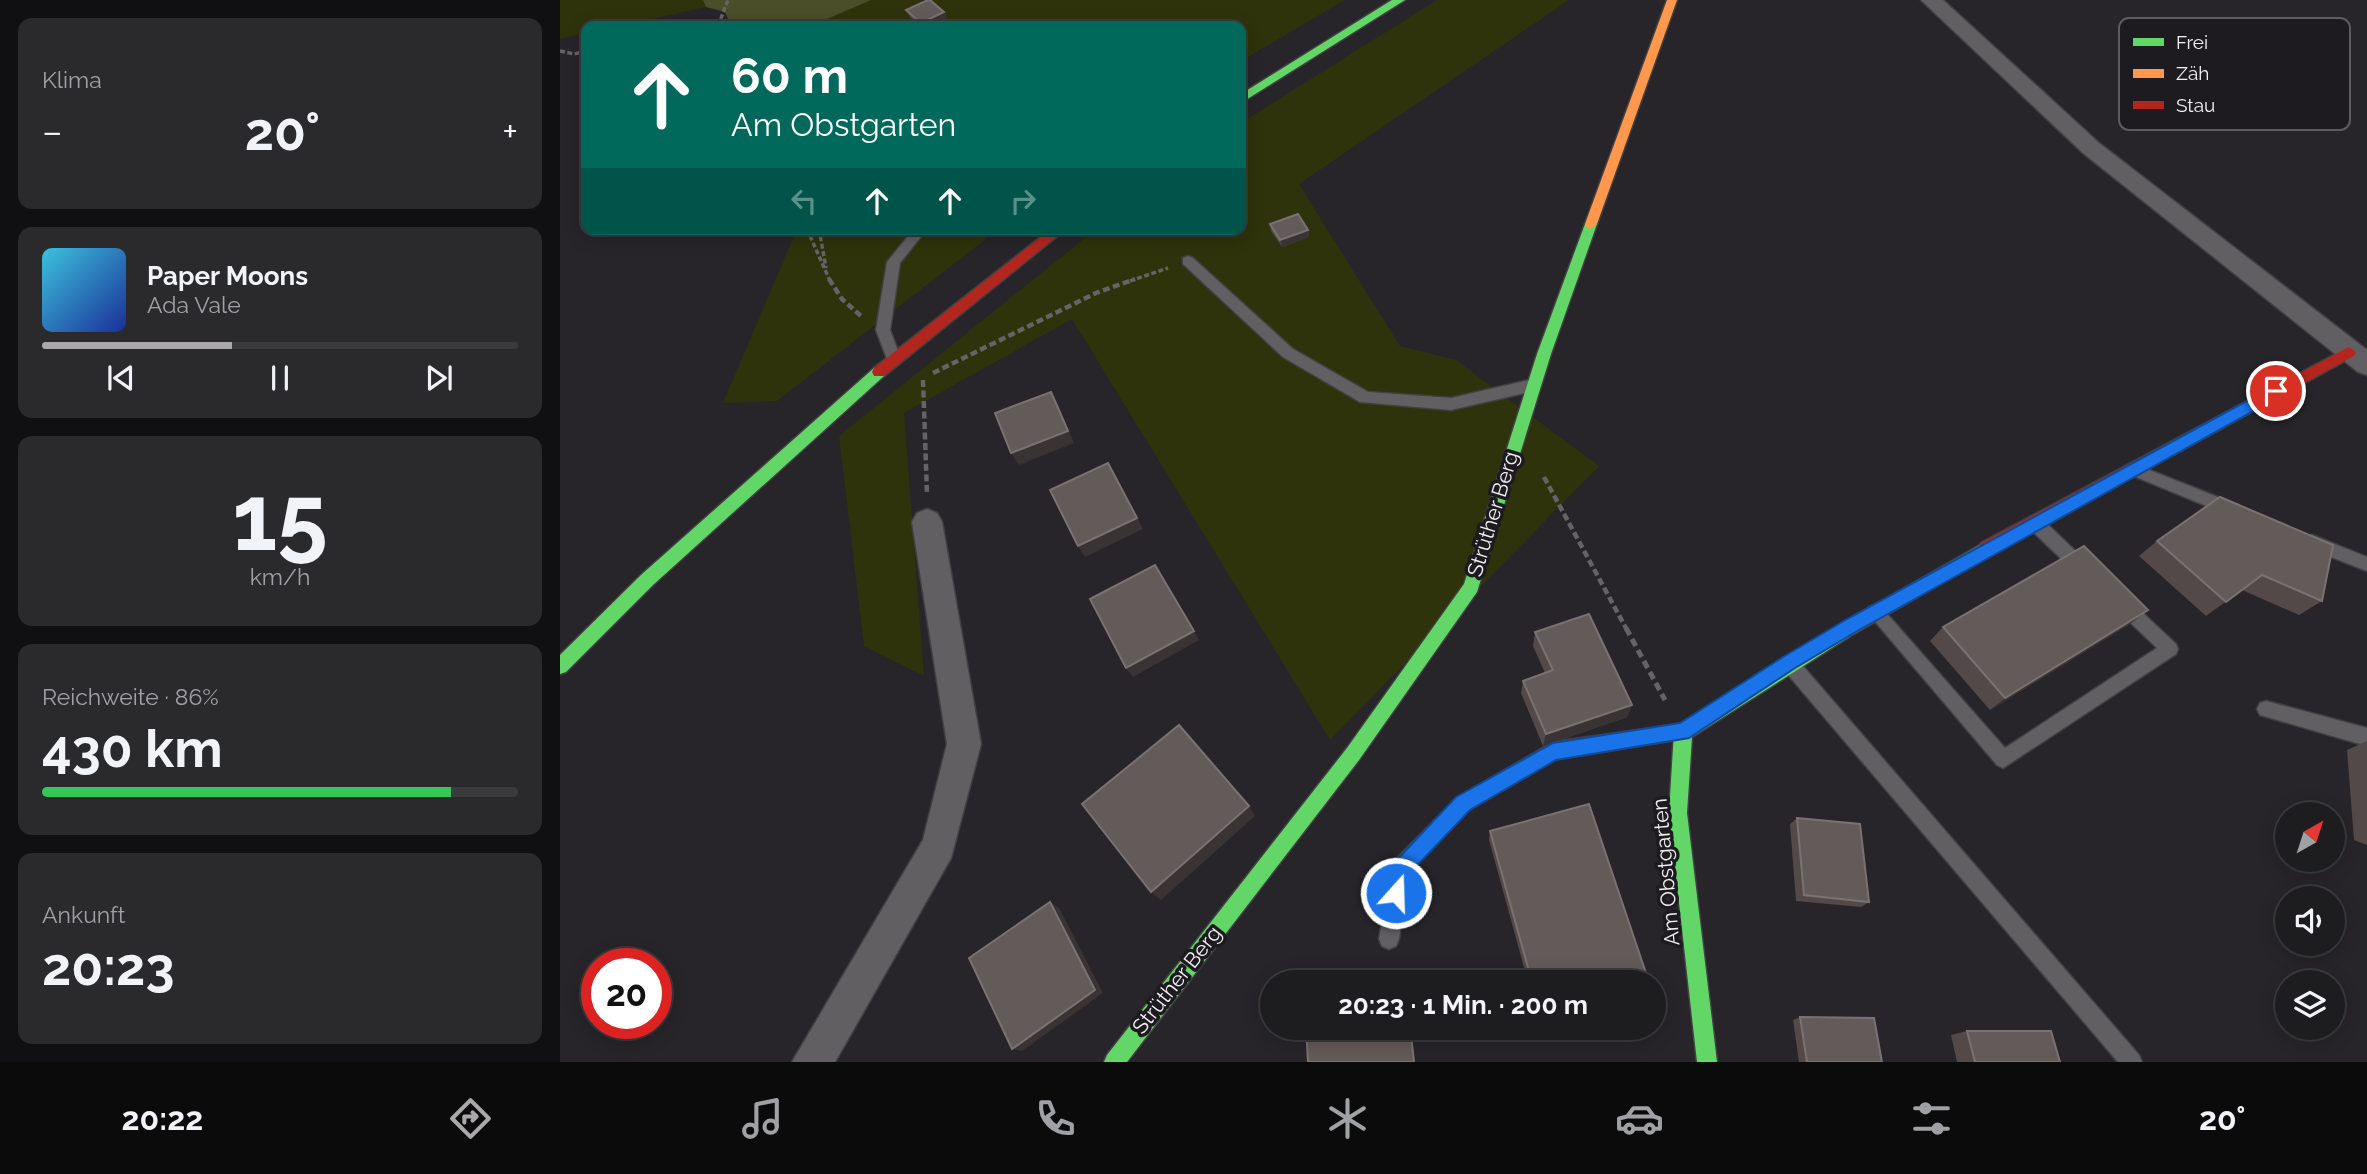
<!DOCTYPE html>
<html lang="de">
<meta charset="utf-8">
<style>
:root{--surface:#1d1c1f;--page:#2a292c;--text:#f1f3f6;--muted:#a0a1a4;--line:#3b3a3d;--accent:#aba8ac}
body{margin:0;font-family:Raleway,sans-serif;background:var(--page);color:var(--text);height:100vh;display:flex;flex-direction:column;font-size:26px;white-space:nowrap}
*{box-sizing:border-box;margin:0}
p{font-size:23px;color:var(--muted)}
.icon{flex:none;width:38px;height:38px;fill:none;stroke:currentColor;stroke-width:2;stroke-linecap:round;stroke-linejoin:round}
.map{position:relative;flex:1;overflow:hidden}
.sheet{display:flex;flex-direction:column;gap:18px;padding:18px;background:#100f11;width:560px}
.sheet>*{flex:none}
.hud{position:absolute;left:21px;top:21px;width:665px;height:214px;border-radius:14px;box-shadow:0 4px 18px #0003,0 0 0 2px var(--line);background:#00695c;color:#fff;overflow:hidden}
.needle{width:46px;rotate:39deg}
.fabs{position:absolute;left:1715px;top:802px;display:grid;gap:14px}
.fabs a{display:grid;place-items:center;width:70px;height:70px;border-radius:50%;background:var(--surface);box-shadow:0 4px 18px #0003,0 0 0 2px var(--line);font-size:35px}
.speed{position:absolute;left:21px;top:948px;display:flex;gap:14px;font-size:35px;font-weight:700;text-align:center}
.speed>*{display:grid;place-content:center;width:91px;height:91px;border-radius:50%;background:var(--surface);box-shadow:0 4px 18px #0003,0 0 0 2px var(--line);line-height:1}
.speed .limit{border:10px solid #d22;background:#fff;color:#111}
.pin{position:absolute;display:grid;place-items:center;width:60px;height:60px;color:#fff;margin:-30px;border:4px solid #fff;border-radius:50%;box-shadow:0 2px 7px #0007}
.me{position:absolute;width:77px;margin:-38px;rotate:20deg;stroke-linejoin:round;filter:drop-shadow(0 0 5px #0008)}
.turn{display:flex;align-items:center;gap:24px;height:147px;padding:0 35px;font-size:32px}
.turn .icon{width:91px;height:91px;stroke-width:2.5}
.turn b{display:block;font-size:49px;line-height:60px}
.lanes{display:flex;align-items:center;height:66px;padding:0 35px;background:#0003;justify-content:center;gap:35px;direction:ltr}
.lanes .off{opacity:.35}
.big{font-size:52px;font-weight:700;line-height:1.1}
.sheet .tile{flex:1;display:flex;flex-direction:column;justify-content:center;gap:10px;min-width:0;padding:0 24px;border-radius:14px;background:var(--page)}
.sheet .dial{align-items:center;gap:0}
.dial b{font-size:91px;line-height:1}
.song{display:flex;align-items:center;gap:21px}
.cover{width:84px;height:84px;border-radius:10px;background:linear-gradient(135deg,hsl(190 70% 55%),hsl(230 70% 35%))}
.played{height:7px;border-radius:4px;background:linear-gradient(90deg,var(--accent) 40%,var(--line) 40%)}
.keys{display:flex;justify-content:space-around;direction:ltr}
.heat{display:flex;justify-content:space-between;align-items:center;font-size:38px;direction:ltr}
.charge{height:10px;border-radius:5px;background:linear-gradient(90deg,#34c759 86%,var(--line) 0)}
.trip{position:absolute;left:700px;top:970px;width:406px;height:70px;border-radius:35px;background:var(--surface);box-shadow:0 4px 18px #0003,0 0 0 2px var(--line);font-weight:700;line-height:70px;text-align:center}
.tabs{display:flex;height:112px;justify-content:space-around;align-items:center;background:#0c0b0c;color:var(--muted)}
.tabs .icon{width:49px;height:49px}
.tabs .current{color:var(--accent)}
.tabs b{font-size:32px;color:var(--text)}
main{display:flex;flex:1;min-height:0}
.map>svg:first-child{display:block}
.green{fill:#2e330b}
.forest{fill:#4a4f29}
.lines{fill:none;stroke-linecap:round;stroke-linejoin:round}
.lane-casing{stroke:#414043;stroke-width:3}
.street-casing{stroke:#414043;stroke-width:3}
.fast-casing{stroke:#414043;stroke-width:3}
.slow-casing{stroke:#414043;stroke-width:3}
.jam-casing{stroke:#414043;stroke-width:3}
.path-far2{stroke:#646365;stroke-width:3.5;stroke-dasharray:5 2.5;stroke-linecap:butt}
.path-far1{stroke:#646365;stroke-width:4.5;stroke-dasharray:7 3.5;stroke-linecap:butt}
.path{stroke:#646365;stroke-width:5;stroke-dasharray:8 4.5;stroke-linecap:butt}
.lane{fill:#615f62;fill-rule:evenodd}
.street{fill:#615f62;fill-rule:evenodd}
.fast{fill:#63d668;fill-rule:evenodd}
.slow{fill:#ff974d;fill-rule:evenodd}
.jam{fill:#b3261e;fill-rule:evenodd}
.wall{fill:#524948}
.shaded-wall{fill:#3a3334}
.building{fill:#635b5a;stroke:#7a7272;stroke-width:2}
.route{fill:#1a73e8;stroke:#114b97;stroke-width:2}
.labels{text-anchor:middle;stroke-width:7;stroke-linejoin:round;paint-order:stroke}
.street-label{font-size:21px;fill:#f2eff3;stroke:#1e1b20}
.key{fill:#1e1b20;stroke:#5e5b5f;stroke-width:2}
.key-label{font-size:19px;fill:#f2eff3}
</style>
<main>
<section class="sheet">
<div class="tile"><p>Klima</p>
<div class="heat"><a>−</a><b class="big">20°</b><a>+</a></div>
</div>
<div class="tile">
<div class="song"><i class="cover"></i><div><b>Paper Moons</b><p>Ada Vale</p></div></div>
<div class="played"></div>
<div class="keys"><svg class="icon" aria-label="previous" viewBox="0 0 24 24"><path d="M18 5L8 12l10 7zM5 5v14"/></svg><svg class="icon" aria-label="pause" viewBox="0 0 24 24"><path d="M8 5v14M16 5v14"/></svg><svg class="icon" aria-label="next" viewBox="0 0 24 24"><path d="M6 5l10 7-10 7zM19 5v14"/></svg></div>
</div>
<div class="tile dial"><b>15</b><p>km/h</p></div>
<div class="tile"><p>Reichweite · 86%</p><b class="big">430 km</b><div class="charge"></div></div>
<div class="tile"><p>Ankunft</p><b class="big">20:23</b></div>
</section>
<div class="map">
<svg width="1807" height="1062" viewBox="0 0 1807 1062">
<rect width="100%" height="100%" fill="#272529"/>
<!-- green -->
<path class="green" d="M0,0h143l3,7 -86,19h-34v7l-26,6z
M311,0h474l-104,61v-35h-430z
M877,0h132l-270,184 101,162 56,14 143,106 -269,274 -258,-421 -168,94 20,263 -60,-30 -25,-210 257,-207h145v-106z
M237,229h202l-222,172 -54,2z"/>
<!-- forest -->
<path class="forest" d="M143,0h168l-60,26h-80l-6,-14 -19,-5z"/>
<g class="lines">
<defs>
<path id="lane" d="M354,229h13l-27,34 -10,67 11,29 -7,5 -7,-5 -11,-29 11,-68z
M628,256l5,2 100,91 75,43 83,6 83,-19 7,6 -7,6 -83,19 -91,-8 -77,-45 -100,-93v-6z
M1574,464l104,41 3,5 -3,5 -5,2 -104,-43 -3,-4 3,-4z
M1475,516l6,2 47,45 2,5 -2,5 -6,2 -6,-2 -47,-45 -2,-5 2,-5z
M1752,535l55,22v14l-61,-24 -2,-5 2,-5z
M1562,597l6,2 48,45 2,5 -2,5 -173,114 -6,-3 -130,-153 2,-5 6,-2 6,2 124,141 152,-100 -41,-39 -2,-5 2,-5z
M1230,656l6,2 343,397 3,7h-24l-334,-392 -2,-6 2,-6z
M1706,701l101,27v18l-107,-31 -3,-6 3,-6z
M1121,724l6,2 3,6 -3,6 -131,21 -87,51 -61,64 -9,65 -3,7 -7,3 -7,-3 -3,-7 13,-76 65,-65 96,-56z"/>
<path id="street" d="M1361,0h22l156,143 268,207v25l-9,-3 -275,-219z
M367,509l10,4 5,9 39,222 -30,114 -116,204h-43l131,-222 24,-96 -35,-222 5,-9z"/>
<path id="fast" d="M832,0h13l-164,103v-9z
M1031,219l6,5 -46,130 -74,238 -118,168 -232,302h-23l3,-7 240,-307 117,-164 73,-230 48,-130z
M319,366l5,2 2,4 -2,4 -231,209 -87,87 -6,2v-19l81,-80 233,-207z
M1427,541l6,2 2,5 -2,5 -141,82 -160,102 -5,76 30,249h-20l-28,-249 5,-81 3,-6 163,-101z"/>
<path id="slow" d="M1107,0h10l-80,224 -6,5 -5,-2 -1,-3z"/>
<path id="jam" d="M491,229h15l-182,147h-10l-2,-4 2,-4z
M1789,347l7,5 -2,4 -361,197 -6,2 -6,-2 -2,-5 2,-5z"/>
</defs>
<!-- lane casing -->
<use href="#lane" class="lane-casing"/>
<!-- street casing -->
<use href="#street" class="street-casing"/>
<!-- fast casing -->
<use href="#fast" class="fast-casing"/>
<!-- slow casing -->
<use href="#slow" class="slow-casing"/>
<!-- jam casing -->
<use href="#jam" class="jam-casing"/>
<!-- path-far2 -->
<path class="path-far2" d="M158,26l10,-26
M0,51l14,3 12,-3
M247,229l23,52
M259,229l7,39
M570,281l38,-13"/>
<!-- path-far1 -->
<path class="path-far1" d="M269,279l13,20 19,17
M373,373l163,-80 39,-14
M363,380l4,114
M984,477l83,153"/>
<!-- path -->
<path class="path" d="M1066,628l39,72"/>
<!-- lane -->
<use href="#lane" class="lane"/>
<!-- street -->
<use href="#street" class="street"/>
<!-- fast -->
<use href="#fast" class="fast"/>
<!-- slow -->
<use href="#slow" class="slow"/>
<!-- jam -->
<use href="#jam" class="jam"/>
</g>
<!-- wall -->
<path class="wall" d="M346,10l38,2 4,8 -15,6h-13l-10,-9z
M710,224l38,6 1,7 -27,10 -11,-16z
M1660,497l102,104 -23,14 -57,-25 -36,26 -67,-60 18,-15z
M1588,610l-18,14 -140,86 -60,-69 13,-14z
M975,632l97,73 -5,12 -84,29 -22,-53 2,-12 22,-8 -12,-27z
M1807,741v104l-13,-5 -7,-90z
M1237,818l72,84 -8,5 -65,-6 -6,-77z
M930,831l159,151h-121l-39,-142z
M1240,1017l82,45h-83l-6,-42z
M981,1027h27l-25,8z
M1407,1031l93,31h-103l-6,-27z"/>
<!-- shaded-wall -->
<path class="shaded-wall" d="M384,12l4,8 -15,6h-11l-1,-3z
M748,230l1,7 -27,10 -2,-7z
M491,392l7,12 16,39 -55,22 -8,-12z
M577,518l6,11 -58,28 -7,-11z
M1588,610l-18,14 -140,86 15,-12z
M634,631l5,9 -66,37 -7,-9z
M1072,705l-5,12 -84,29 3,-12z
M689,806l6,10 -94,84 -10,-8z
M490,902l9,6 44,85 -81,58 -10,-2z
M850,1027h2l3,35h-1z
M999,1027h9l-25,8 2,-4z"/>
<!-- building -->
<path class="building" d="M368,0h2l14,12 -23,11 -15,-13z
M738,214l10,16 -28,10 -10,-16z
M491,392l17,39 -57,22 -16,-40z
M548,463l29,55 -59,28 -28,-56z
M1660,497l113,48 -11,56 -60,-26 -36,27 -69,-61z
M1524,546l64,64 -143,88 -62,-71z
M595,565l39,66 -68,37 -36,-69z
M1029,614l43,91 -86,29 -23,-53 30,-11 -18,-38z
M619,725l70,81 -98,86 -69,-88z
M1029,804l60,178h-117l-42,-151z
M1237,818l63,6 9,78 -65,-7z
M490,902l45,88 -83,59 -43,-91z
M1240,1017l74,1 8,44h-75z
M746,1027h104l4,35h-106z
M984,1027h15l-14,4z
M1407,1031h84l9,31h-85z"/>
<!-- route -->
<path class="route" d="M1716,385l6,2 2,4 -2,4 -423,235 -64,38 -106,70 -133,22 -86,50 -62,65 -5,25 -7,3 -7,-3 -3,-7 7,-29 63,-67 97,-54 127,-20 103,-66 64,-38z"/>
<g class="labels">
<!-- street labels -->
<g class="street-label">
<text transform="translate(933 514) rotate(-73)" y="7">Strüther Berg</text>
<text transform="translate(1106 872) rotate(-95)" y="7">Am Obstgarten</text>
<text transform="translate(617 980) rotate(-52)" y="7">Strüther Berg</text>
</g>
</g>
<!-- legend -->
<rect x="1559" y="18" width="231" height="112" rx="10" class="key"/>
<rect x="1573" y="38" width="31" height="8" fill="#63d668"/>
<rect x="1573" y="69" width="31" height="9" fill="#ff974d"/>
<rect x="1573" y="101" width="31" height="8" fill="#b3261e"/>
<g class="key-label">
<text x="1616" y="49">Frei</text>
<text x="1616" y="80">Zäh</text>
<text x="1616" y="112">Stau</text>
</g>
</svg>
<div class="fabs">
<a><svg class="needle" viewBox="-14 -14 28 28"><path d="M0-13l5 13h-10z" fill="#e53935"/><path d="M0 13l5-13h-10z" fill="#a0a1a4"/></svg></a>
<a><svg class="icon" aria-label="sound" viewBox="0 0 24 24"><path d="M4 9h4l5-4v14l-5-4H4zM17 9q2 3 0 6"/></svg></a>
<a><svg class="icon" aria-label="layers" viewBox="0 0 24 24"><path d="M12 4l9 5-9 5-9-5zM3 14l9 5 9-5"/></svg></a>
</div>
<div class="speed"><div class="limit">20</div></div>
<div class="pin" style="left:1716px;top:391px;background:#d93025"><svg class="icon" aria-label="arrive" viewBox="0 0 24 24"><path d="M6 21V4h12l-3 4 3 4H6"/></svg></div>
<svg class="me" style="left:836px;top:893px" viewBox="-20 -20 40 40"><circle r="17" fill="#1a73e8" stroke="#fff" stroke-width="3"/><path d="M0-11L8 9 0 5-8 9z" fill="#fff"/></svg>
<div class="trip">20:23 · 1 Min. · 200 m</div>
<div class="hud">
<div class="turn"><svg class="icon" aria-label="ahead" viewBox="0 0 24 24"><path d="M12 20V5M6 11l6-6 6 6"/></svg><div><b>60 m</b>Am Obstgarten</div></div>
<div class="lanes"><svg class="icon off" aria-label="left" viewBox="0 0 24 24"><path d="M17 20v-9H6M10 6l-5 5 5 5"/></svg><svg class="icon" aria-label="ahead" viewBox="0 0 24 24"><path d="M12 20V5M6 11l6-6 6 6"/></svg><svg class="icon" aria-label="ahead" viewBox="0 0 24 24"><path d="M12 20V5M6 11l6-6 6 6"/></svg><svg class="icon off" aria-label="right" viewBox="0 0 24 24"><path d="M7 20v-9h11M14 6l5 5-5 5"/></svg></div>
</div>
</div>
</main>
<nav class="tabs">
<b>20:22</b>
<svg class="icon current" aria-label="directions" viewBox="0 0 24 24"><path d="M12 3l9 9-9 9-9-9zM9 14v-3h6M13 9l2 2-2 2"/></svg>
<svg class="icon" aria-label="music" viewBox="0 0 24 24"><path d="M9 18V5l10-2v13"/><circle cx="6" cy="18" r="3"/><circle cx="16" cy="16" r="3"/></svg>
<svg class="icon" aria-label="phone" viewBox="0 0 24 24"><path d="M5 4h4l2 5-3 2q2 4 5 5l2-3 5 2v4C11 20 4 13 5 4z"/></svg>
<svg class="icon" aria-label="climate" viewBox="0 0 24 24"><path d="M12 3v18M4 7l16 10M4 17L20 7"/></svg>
<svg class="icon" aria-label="car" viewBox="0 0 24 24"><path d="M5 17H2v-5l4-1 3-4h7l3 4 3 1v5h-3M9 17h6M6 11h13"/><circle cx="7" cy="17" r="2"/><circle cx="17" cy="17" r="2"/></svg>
<svg class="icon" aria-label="filters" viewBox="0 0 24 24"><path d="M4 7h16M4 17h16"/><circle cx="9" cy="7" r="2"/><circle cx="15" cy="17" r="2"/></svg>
<b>20°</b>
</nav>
